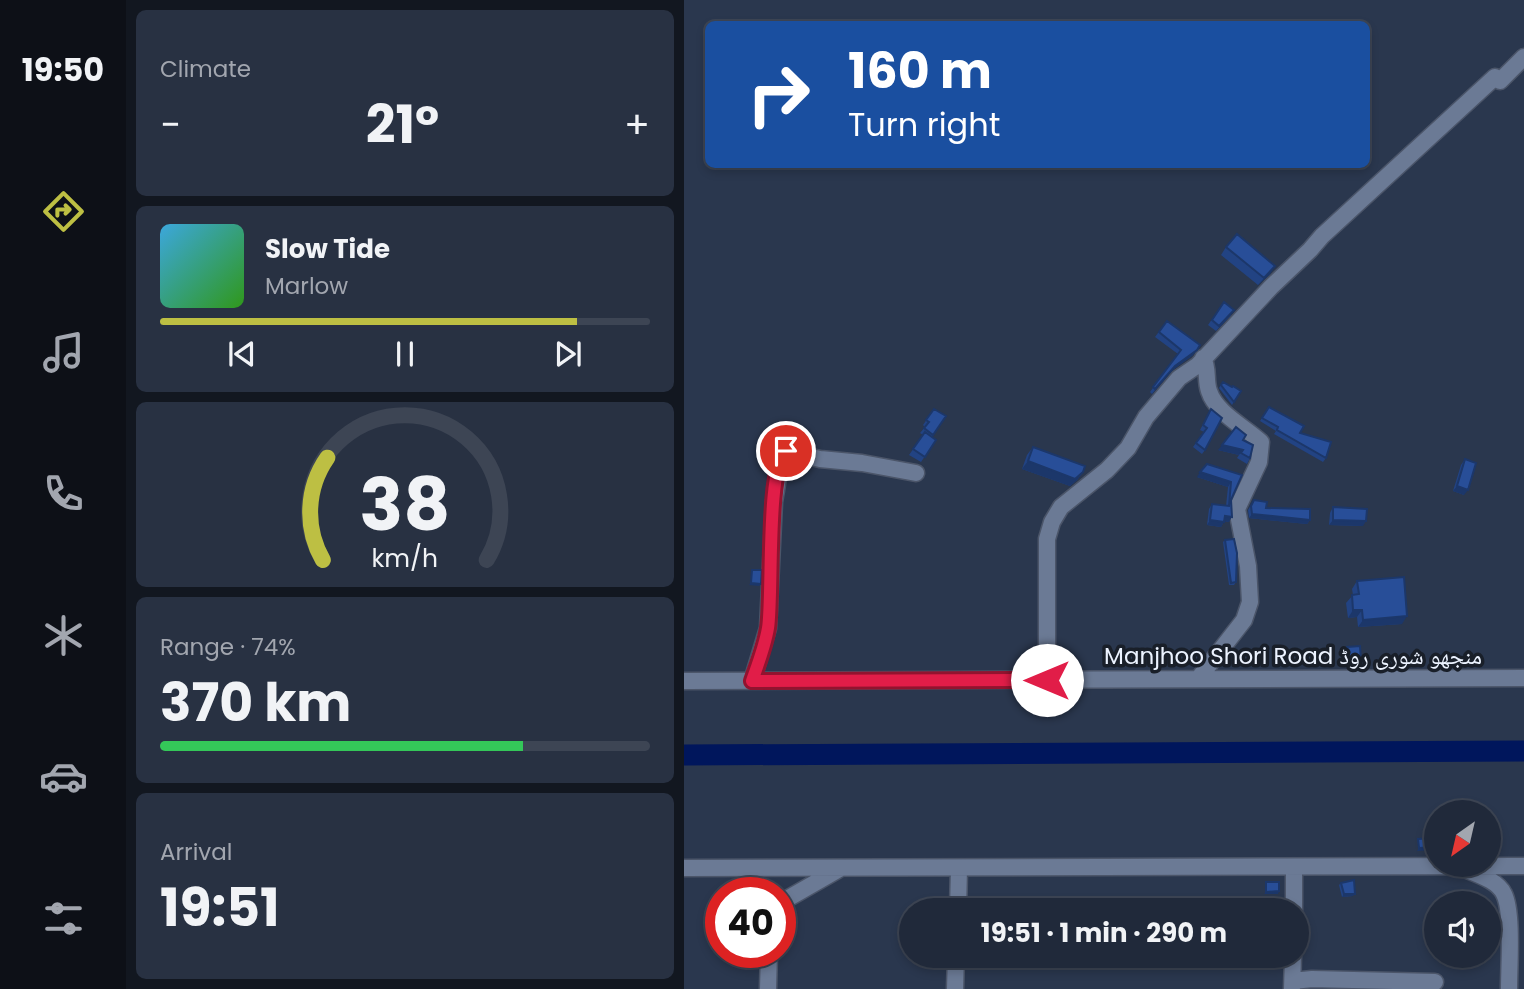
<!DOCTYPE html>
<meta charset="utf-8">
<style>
:root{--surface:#20293a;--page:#283142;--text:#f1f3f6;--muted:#a2a6af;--line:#3d4554;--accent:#bdbf43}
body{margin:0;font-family:Poppins,"Noto Naskh Arabic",sans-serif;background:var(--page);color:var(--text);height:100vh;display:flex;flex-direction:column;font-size:26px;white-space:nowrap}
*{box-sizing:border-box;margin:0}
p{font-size:23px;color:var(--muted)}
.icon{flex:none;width:38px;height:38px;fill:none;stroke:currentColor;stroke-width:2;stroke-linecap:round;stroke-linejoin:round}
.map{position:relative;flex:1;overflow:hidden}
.sheet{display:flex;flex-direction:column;gap:10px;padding:10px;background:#121720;width:558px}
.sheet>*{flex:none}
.top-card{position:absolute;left:21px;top:21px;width:665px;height:147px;border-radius:10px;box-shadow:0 4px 10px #0003,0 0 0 2px var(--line);background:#1a4fa0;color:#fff;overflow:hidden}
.needle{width:46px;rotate:214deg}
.controls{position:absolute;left:740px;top:800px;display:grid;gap:14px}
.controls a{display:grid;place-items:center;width:77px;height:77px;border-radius:50%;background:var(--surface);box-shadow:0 4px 10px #0003,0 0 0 2px var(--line);font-size:35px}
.speed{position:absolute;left:21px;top:877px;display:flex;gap:14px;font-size:35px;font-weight:700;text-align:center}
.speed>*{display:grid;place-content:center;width:91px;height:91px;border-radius:50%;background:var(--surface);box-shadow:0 4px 10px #0003,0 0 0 2px var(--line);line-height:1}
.speed .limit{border:10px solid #d22;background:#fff;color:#111}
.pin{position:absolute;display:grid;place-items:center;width:60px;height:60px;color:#fff;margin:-30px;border:4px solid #fff;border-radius:50%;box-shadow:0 2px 7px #0007}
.me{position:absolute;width:77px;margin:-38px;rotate:270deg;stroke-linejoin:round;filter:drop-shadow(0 0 5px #0008)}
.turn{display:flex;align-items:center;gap:24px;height:147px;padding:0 28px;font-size:32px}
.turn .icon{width:91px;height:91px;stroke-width:2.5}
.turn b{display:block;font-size:49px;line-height:60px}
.big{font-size:52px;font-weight:700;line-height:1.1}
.sheet .widget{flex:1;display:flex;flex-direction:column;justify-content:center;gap:10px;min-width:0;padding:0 24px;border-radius:10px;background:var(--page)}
.sheet .dial{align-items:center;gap:0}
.dial svg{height:182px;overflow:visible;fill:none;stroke:var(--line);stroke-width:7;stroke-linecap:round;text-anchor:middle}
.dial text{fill:var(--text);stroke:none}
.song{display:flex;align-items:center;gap:21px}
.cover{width:84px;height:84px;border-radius:10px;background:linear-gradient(135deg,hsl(200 70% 55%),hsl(110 70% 35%))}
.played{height:7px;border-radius:4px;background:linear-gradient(90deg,var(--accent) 85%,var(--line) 85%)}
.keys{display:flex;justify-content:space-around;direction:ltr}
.heat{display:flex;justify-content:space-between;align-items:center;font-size:38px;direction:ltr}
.charge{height:10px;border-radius:5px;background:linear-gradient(90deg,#34c759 74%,var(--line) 0)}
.trip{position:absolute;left:215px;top:898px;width:410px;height:70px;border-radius:35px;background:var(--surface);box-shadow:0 4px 10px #0003,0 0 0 2px var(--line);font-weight:700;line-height:70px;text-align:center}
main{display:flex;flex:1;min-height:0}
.dock{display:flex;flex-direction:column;width:126px;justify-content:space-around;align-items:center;background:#0d1017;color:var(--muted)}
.dock .icon{width:49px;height:49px}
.dock .selected{color:var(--accent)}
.dock b{font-size:32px;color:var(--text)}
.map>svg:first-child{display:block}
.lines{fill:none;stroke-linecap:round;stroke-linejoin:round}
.river{stroke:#00165c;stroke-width:21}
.minor-casing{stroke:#4b5569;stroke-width:19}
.minor{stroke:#6b7a95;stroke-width:16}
.wall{fill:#224383}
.shaded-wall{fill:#1c376a}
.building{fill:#284e98;stroke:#1c376a;stroke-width:2}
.route-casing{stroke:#92132f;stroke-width:18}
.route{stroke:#e11d48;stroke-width:12}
.labels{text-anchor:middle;stroke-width:7;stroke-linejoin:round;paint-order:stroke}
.street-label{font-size:23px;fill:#ecf3ff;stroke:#191f29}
</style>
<main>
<nav class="dock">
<b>19:50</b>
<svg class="icon selected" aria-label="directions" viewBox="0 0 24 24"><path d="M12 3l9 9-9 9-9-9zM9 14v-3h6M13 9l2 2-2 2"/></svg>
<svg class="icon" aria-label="music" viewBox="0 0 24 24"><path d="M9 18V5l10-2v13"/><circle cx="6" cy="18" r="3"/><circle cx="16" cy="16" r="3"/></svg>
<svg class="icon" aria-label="phone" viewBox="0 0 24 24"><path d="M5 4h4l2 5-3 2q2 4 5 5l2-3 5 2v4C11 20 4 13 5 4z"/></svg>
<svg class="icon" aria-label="climate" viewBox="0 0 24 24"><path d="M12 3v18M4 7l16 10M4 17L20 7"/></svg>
<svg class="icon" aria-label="car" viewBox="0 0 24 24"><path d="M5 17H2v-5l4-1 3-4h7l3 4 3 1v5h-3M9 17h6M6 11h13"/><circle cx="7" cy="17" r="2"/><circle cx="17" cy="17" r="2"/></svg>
<svg class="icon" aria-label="filters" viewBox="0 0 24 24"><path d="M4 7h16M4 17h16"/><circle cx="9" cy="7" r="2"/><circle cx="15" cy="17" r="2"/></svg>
</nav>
<section class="sheet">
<div class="widget"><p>Climate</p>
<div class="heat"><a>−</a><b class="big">21°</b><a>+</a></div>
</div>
<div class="widget">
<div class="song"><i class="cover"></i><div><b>Slow Tide</b><p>Marlow</p></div></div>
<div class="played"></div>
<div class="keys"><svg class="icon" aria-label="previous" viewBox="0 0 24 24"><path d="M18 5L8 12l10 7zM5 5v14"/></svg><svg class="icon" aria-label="pause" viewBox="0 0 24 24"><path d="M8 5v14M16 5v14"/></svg><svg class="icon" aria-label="next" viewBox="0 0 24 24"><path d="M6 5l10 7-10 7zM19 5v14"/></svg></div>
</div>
<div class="widget dial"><svg viewBox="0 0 100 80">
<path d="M14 69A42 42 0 1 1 86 69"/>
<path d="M14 69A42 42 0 0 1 16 24" stroke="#bdbf43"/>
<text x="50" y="56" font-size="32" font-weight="700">38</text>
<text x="50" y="72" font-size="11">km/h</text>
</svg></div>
<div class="widget"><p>Range · 74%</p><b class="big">370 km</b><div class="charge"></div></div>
<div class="widget"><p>Arrival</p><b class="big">19:51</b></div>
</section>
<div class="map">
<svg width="840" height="989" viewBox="0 0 840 989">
<rect width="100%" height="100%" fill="#2a374e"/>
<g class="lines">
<!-- river -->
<path class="river" d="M0,755l840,-4"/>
<defs>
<path id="minor" d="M514,679l46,-59 6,-18 -2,-36 -11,-57 22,-47 2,-20c-16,-15 -45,-29 -52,-51 -4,-11 0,-23 -6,-33
M363,680v-141l5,-17 9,-15 46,-37 21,-22 18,-31 33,-39 19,-13 73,-78 39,-37 12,-14 173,-159 5,4 24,-24
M0,681l840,-3
M68,681l16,-53 6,-126 8,-48 4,-3 34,8 42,4 54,10
M0,868l840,-2
M783,870c12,5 31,11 37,24 9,18 5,72 5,95
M96,903l61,-35
M274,910l1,-42
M610,910v-42
M609,981l19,-2 123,3
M84,989l1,-37
M271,989l1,-33
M608,989l1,-33"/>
</defs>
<!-- minor casing -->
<use href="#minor" class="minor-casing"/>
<!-- minor -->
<use href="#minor" class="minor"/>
</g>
<!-- wall -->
<path class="wall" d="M542,247l44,27 -12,11 -37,-30z
M540,302l7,13 -15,16 -8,-6z
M483,321l26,34 -22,16 -19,23 -2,-2 28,-38 -23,-17z
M539,382l9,5 9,4 -9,14 -13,-17z
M585,407l31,26 26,25 -3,4 -49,-28 2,-3 -16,-10z
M250,409l12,7 -14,21 4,3 -15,22 -12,-7 14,-20 -3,-2 5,-6 -2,-2z
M527,409l-6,41 -3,4 -9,-7 11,-15 -4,-2z
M559,440l7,18 -3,6 -10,-6 2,-3 -21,-5z
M349,447l50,25 -6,8 -7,6 -48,-17 5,-14z
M781,459l-1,36 -11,-4 8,-26z
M558,475l-11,25 -2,22 -5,-1 -3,6 -14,-2 2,-16 3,-5 14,2 2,-19 -31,-10z
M570,500l12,8 44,12 -3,4 -58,-6 -1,-8z
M649,507l30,19 -34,-1 1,-12z
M541,540l11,42 -2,3h-5l-6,-43z
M673,581l45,43 -44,3 -1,-10 -9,1 -2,-15 7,-8 -1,-6z
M663,647l12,16 -12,1 -1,-15z
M657,883l12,13 -11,1 -3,-12z"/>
<!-- shaded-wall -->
<path class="shaded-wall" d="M591,266l-5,8 -12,11 6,-7z
M513,350l-4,5 -22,16 -19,23 23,-28z
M538,445l21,5 -4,5 -21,-5z
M344,461l55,11 -6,8 -7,6 -48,-17z
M516,472l31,10 -3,5 -31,-10z
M773,486l11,4 -4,5 -11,-4z
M568,514l58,6 -3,4 -58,-6z
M541,516l7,1 -3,5 -8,-1z
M526,520l14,2 -3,5 -14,-2z
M649,520l33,1 -3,5 -34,-1z
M67,583l10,1 -2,2 -10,-1z
M669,610h9l-5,7 -9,1z
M723,616l-5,8 -44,3 5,-7z
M677,661l-2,2 -12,1 1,-2z
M749,847l-2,3 -14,1 2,-3z
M595,891l-1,3h-14l2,-2z
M660,894h11l-2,2 -11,1z"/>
<!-- building -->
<path class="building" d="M553,234l38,32 -11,12 -38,-31z
M540,302l10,8 -15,16 -7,-6z
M483,321l33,24 -3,5 -22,16 -20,23 -2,-2 28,-37 -22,-18z
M539,382l9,5 1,-1 8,5 -7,11 -13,-17z
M585,407l35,19 -4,7 31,9 -5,16 -49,-28 1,-3 -16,-9z
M250,409l12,7 -13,19 -9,-7 5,-6 -3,-2z
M527,409l11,9 -17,32 -9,-7 11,-15 -4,-3z
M552,427l10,8 -3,5 10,5 -3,13 -9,-5 2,-3 -21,-5z
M241,432l11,8 -11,17 -12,-8z
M349,447l52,19 -2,6 -8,7 -47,-18z
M781,459l11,4 -8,27 -11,-4z
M523,464l35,11 -11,25 1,17 -7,-1 -1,6 -14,-2 2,-16 17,2 2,-24 -31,-10z
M570,500l13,2 -1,6 44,1v11l-58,-6 -1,-8z
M649,507l34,2 -1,12 -33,-1z
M550,539l3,14 -1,29 -5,1 -6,-43z
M68,570h10l-1,14 -10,-1z
M720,577l3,39 -44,4 -1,-10h-9l-1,-15 7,-1 -2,-13z
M676,646l1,15 -13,1 -1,-15z
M748,838l1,9 -14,1 -1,-9z
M670,880l1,14h-11l-3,-11z
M582,882h13v9l-13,1z"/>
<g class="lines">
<defs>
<path id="route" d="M102,451c-20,15 -13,147 -18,177 -3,18 -10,36 -16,53l295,-1"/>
</defs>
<!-- route casing -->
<use href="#route" class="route-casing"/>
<!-- route -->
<use href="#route" class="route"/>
</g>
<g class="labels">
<!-- street labels -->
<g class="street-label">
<text x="609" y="664">Manjhoo Shori Road منجھو شوری روڈ</text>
</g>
</g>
</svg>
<div class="controls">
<a><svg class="needle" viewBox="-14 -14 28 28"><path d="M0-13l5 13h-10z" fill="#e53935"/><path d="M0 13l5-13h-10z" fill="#a2a6af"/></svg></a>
<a><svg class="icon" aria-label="sound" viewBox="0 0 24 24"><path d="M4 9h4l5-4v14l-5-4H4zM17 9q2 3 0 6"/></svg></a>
</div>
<div class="speed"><div class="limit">40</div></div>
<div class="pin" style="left:102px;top:451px;background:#d93025"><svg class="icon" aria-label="arrive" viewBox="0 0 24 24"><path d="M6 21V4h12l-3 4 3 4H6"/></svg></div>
<svg class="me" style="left:363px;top:680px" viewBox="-20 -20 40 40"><circle r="19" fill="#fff"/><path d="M0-13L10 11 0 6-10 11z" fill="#e11d48"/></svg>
<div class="trip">19:51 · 1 min · 290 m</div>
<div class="top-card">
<div class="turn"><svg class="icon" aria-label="right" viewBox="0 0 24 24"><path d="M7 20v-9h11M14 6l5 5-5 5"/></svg><div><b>160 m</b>Turn right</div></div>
</div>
</div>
</main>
